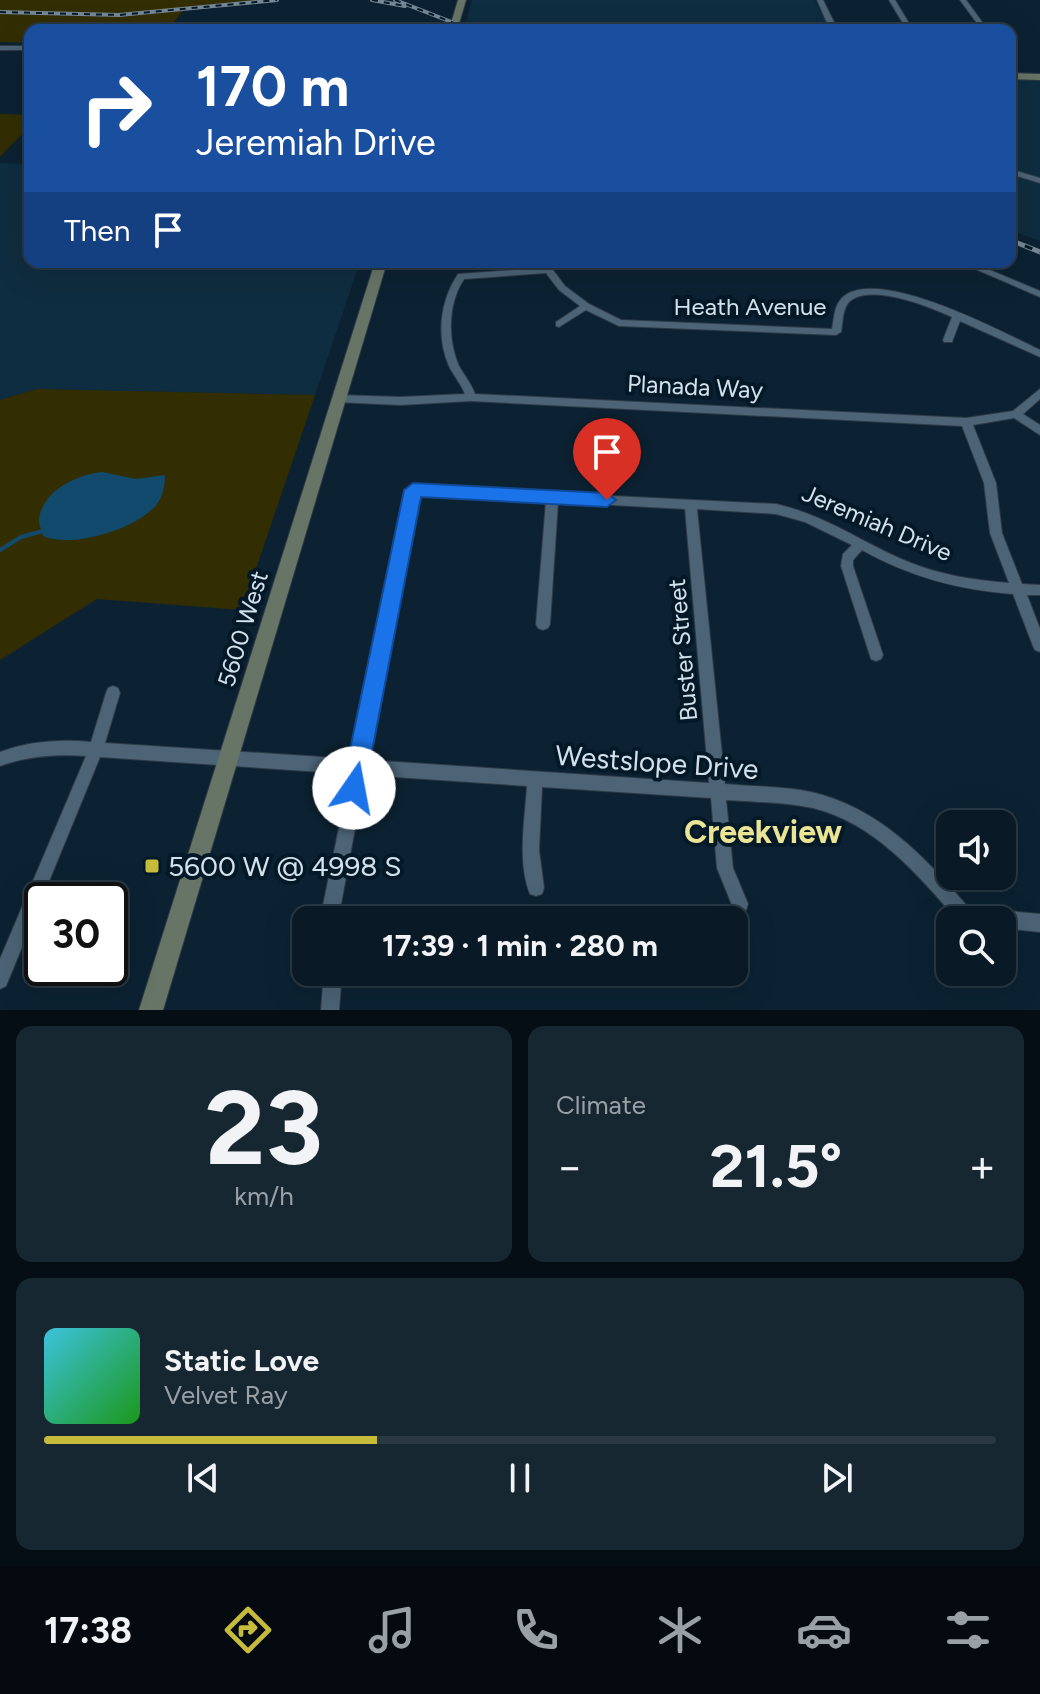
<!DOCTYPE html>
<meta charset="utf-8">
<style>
:root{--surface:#091a26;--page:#172732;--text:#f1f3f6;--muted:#99a1a7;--line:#293843;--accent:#c7bb3c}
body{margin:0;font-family:Figtree,sans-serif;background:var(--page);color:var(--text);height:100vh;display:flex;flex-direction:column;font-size:30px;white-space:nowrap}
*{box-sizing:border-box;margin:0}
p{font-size:26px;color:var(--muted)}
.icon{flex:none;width:44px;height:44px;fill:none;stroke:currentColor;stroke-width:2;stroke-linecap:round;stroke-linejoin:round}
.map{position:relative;height:1010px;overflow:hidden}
.details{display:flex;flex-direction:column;gap:16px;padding:16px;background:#050e15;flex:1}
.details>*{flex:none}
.top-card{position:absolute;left:24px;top:24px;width:992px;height:244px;border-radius:16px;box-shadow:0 8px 32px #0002,0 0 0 2px var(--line);background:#1a4fa0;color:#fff;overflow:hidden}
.controls{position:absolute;left:936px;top:810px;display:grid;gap:16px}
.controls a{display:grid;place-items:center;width:80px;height:80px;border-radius:16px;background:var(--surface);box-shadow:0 8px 32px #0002,0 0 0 2px var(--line);font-size:40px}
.speed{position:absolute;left:24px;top:882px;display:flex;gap:16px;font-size:40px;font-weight:700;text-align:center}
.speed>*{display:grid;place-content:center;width:104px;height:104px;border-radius:50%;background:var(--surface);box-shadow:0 8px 32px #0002,0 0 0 2px var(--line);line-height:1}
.speed .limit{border:4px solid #111;border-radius:12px;background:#fff;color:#111}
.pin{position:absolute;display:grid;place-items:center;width:68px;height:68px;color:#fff;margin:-82px -34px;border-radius:50% 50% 50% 0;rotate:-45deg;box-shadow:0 0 8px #0007}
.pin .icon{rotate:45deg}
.me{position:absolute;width:88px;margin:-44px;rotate:12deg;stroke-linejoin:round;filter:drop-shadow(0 0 6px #0008)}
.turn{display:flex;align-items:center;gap:28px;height:168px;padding:0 40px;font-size:36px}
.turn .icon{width:104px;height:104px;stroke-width:2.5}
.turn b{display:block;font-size:56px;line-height:68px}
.then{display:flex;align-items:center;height:76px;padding:0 40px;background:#0003;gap:16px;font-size:30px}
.big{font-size:60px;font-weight:700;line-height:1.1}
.details .tile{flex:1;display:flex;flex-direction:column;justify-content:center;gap:12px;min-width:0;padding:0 28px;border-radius:16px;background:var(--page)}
.details .dial{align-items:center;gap:0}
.dial b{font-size:104px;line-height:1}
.song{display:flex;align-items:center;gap:24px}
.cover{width:96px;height:96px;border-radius:12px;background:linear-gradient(135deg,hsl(190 70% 55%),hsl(120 70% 35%))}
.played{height:8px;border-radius:4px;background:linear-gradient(90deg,var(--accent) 35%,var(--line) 35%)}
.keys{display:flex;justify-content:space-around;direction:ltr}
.heat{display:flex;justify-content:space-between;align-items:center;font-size:44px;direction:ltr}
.details .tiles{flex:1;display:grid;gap:16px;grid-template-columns:1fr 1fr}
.tile:last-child{grid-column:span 2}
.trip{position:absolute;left:292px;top:906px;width:456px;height:80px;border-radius:16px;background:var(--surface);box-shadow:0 8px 32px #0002,0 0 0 2px var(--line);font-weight:700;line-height:80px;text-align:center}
.tab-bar{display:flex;height:128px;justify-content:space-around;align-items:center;background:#040a0f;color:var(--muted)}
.tab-bar .icon{width:56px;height:56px}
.tab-bar .active{color:var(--accent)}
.tab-bar b{font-size:36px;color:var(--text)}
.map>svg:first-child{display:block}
.built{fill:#0f2d40}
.green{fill:#322e01}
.water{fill:#124a6e}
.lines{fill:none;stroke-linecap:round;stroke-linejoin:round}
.stream{stroke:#124a6e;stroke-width:4}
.minor-casing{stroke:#2f3a47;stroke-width:2}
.tertiary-casing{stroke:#2f3a47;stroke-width:2}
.secondary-casing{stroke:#2f3a47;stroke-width:2}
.minor{fill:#4c6476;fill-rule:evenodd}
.tertiary{fill:#4c6476;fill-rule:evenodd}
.secondary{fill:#677567;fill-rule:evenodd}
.rail-far1-casing{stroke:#768795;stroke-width:4}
.rail-casing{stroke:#768795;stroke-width:5}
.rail-far1{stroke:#041928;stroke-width:2;stroke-dasharray:6;stroke-linecap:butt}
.rail{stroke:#041928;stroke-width:3;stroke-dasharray:8;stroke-linecap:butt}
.route{fill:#1a73e8;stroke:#114b97;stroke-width:2}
.poi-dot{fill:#c7bb3c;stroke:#041928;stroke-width:3}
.labels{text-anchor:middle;stroke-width:8;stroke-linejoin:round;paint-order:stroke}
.street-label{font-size:24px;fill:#d4e1ec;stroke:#041928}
.near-street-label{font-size:28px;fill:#d4e1ec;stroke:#041928}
.near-poi-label{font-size:28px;fill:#d4e1ec;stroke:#041928;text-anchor:start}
.near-neighbourhood-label{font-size:32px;font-weight:bold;fill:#ebe495;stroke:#041928}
</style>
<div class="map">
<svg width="1040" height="1010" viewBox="0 0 1040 1010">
<rect width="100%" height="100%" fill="#0c2232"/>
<!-- built -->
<path class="built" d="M472,0h343l14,30h-365z
M1010,79l30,1v161l-30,-11z
M0,163l30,1v98h330l-45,133 -278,-6 -37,11z"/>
<!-- green -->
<path class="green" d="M0,0h272l-152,14 -120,-3z
M183,11l-16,19h-137v13l-30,-1v-29l82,3z
M0,114l30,1v11l-30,31z
M37,389l278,6 -73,215 -145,-11 -97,61v-260z"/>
<!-- water -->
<path class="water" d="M102,472l34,7 29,-4c0,10 -2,21 -8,29 -19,25 -86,45 -114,32 -1,-6 -5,-12 -4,-18 5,-28 37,-43 63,-46z"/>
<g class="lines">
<!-- stream -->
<path class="stream" d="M0,550l21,-13 22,-6"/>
<defs>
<path id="minor" d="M889,0h6l18,30h-6z
M960,0h6l22,30h-6z
M1010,60l3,2 1,4h-4z
M1010,169l30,9v5l-30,-9z
M543,262h8l2,8 12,16 24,18 32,16 211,9c2,-10 2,-22 9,-30 33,-36 163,34 199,51v7l-80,-36 -8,21h-8l-1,-2 9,-23c-22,-10 -82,-35 -103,-15 -7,7 -6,21 -8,30l-5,3 -217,-9 -33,-16 -27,17 -3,-1v-4l24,-16 -21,-16 -13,-17 -82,6c-16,24 -17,60 -5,87 5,9 12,17 16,28l491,24 47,-7 27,-22v10l-17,15 17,11v10l-26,-17 -41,7 23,58 6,50 20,51 18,1v10h-13l13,34v23l-5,-2 -2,-4 -20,-52c-54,-4 -103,-17 -151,-44l-9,10v6l30,89 -2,4 -5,2 -5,-2 -30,-93 2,-12 9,-9 -47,-23 -29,-8 -79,-5 28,275c29,3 58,2 86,8 67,15 114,65 157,115l72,7v18l-38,-4v-8h-45c-39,-46 -83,-97 -144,-112 -29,-6 -58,-6 -87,-8l7,68 15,36 -2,6 -6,2 -6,-2 -17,-42 -6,-70 -169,-11 -3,63 5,38 -2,6 -6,2 -6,-2c-13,-31 -5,-76 -3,-108l-162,-11 -27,145h-18l30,-146 -250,-17 -94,229 -6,3v-30l86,-203c-30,-2 -58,0 -86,10v-14c30,-11 60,-13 91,-10l15,-49 2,-5 5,-2 5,2 2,5 -15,50 248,16 56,-272 4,-1 363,18c49,11 85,38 130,57 33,14 68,19 103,22l-19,-50 -6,-50 -22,-57 -491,-25 -71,4 -65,-3 -1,-3 5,-4 61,2 65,-3c-4,-10 -11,-18 -16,-28 -13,-30 -9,-65 9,-92l85,-6zM418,495l128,6 -10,123 2,4 5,2 5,-2 2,-4 8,-122 127,7 24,274 -341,-23z
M959,262h12l69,29v6z
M324,972h18l-3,38h-18z"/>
<path id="tertiary" d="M817,0h6l15,30h-8z
M0,46h30v4h-30z"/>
<path id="secondary" d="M458,0h8l-9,30h-8z
M1010,73l30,1v6l-30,-1z
M375,262h12l-224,748h-24z"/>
</defs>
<!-- minor casing -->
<use href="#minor" class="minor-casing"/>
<!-- tertiary casing -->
<use href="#tertiary" class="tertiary-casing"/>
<!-- secondary casing -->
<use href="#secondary" class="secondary-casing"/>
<!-- minor -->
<use href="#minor" class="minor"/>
<!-- tertiary -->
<use href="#tertiary" class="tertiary"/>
<!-- secondary -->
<use href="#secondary" class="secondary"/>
<defs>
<path id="rail-far1" d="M372,0l33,6
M395,0l77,30
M0,12l119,3 158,-15"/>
<path id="rail" d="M1010,240l30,12"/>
</defs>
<!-- rail-far1 casing -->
<use href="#rail-far1" class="rail-far1-casing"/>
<!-- rail casing -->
<use href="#rail" class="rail-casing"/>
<!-- rail-far1 -->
<use href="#rail-far1" class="rail-far1"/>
<!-- rail -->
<use href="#rail" class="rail"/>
</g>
<!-- route -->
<path class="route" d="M413,483l194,10 9,7 -9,7 -186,-10 -56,291 -3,8 -8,4 -9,-4 -3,-8 62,-298z"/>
<!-- markers -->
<rect class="poi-dot" x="144" y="858" width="16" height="16" rx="4"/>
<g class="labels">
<!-- street labels -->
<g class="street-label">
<text x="750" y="315">Heath Avenue</text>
<text transform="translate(695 387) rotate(3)" y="8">Planada Way</text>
<text transform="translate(877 523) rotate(23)" y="8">Jeremiah Drive</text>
<text transform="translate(243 629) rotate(-73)" y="8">5600 West</text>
<text transform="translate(683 650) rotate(-95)" y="8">Buster Street</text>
</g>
<!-- near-street labels -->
<g class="near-street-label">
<text transform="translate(657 762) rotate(4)" y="10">Westslope Drive</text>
</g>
<!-- near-poi labels -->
<g class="near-poi-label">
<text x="168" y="876">5600 W @ 4998 S</text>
</g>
<!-- near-neighbourhood labels -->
<g class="near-neighbourhood-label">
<text x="763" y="843">Creekview</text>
</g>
</g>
</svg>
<div class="controls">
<a><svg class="icon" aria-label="sound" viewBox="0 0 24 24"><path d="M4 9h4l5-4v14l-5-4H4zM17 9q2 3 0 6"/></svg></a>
<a><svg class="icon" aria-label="search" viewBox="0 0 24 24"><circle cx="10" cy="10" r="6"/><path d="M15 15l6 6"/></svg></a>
</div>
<div class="speed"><div class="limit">30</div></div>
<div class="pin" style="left:607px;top:500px;background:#d93025"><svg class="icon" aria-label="arrive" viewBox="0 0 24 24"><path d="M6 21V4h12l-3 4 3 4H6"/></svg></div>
<svg class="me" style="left:354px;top:788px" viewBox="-20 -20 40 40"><circle r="19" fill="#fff"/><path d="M0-13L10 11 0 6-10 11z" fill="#1a73e8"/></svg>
<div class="trip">17:39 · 1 min · 280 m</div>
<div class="top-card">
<div class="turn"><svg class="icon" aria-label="right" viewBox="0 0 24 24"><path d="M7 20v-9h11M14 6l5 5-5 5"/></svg><div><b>170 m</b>Jeremiah Drive</div></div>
<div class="then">Then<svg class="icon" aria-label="arrive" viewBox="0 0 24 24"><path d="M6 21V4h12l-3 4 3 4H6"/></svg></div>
</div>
</div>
<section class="details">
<div class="tiles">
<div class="tile dial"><b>23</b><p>km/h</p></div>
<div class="tile"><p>Climate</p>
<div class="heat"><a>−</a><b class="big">21.5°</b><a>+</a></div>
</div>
<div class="tile">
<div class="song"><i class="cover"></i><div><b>Static Love</b><p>Velvet Ray</p></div></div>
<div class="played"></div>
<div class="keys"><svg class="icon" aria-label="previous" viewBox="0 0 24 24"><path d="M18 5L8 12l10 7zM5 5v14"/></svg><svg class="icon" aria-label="pause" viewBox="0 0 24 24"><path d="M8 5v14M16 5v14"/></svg><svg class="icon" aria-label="next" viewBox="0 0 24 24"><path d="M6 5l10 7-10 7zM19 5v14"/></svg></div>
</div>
</div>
</section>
<nav class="tab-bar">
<b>17:38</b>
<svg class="icon active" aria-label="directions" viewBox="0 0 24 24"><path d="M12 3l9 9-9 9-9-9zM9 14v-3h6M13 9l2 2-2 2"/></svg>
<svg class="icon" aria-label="music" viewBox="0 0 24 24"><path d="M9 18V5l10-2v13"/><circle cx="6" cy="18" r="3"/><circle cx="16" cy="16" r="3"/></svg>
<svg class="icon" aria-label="phone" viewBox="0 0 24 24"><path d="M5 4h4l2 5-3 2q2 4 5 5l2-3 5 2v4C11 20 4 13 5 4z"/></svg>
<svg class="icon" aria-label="climate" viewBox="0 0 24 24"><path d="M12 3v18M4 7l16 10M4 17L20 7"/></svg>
<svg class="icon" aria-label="car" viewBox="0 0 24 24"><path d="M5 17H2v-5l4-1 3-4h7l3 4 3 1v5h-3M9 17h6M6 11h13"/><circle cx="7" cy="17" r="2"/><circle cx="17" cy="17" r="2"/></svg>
<svg class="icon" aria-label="filters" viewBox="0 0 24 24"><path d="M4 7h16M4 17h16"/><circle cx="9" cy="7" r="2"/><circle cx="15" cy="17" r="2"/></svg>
</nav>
